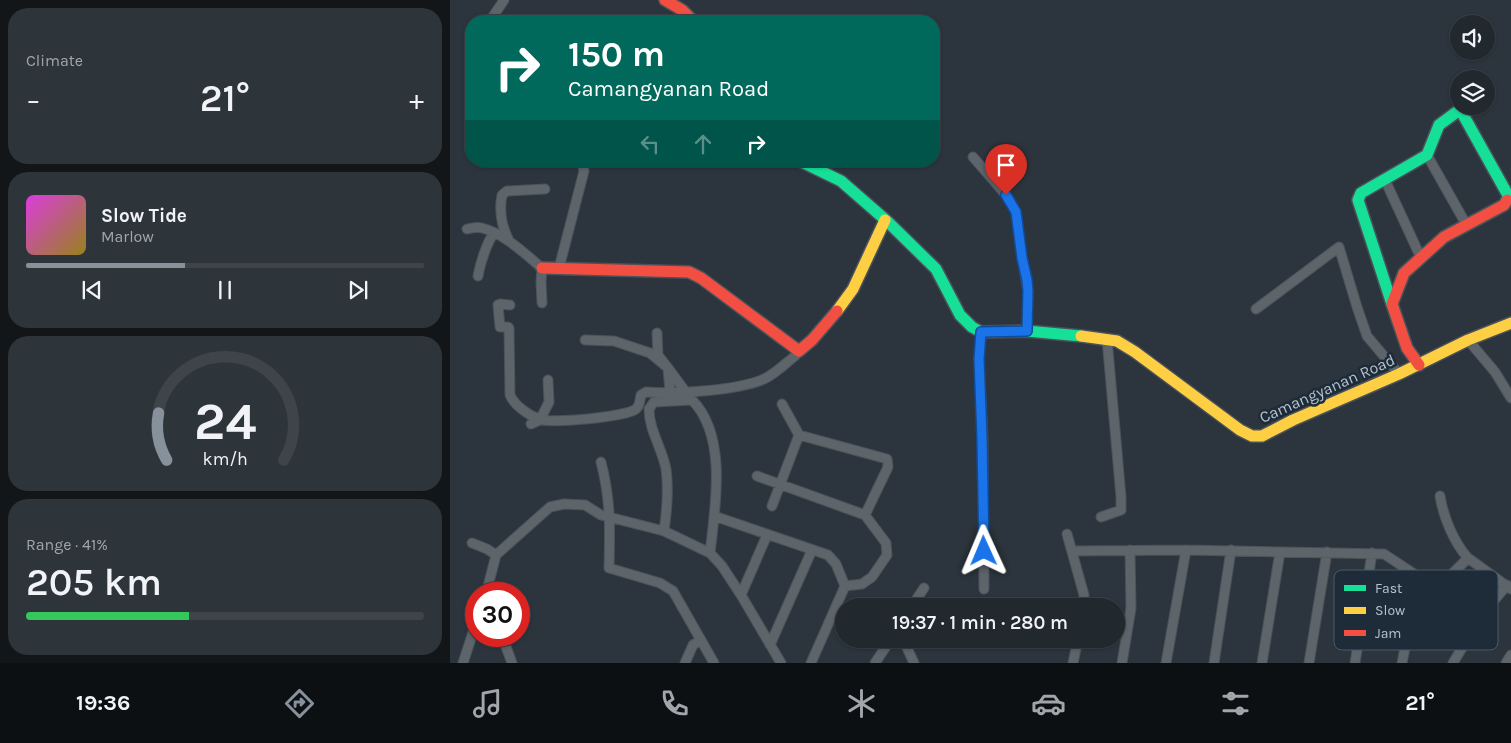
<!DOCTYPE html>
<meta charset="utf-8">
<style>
:root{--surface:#21282e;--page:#2d343a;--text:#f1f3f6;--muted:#a2a6aa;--line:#3e444a;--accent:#86919b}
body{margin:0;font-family:Karla,sans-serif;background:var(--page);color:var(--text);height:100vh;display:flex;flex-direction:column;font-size:19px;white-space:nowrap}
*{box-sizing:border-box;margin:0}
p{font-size:16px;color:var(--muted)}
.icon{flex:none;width:28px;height:28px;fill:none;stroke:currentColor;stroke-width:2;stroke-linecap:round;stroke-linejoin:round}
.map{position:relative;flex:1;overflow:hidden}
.panel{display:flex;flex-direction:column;gap:8px;padding:8px;background:#121619;width:450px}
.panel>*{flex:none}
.guide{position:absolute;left:15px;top:15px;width:475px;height:152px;border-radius:20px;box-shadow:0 1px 4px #0004,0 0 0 1px var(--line);background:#00695c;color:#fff;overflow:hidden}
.buttons{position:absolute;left:1000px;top:15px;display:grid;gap:10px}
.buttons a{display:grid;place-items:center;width:45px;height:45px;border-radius:50%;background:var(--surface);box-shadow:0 1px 4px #0004,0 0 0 1px var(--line);font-size:25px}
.speed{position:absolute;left:15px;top:582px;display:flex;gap:10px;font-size:25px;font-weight:700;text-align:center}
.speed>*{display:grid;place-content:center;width:65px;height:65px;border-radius:50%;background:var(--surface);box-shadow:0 1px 4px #0004,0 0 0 1px var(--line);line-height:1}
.speed .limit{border:8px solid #d22;background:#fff;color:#111}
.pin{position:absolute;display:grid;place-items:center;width:42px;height:42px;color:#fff;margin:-51px -21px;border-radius:50% 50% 50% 0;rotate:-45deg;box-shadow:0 0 5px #0007}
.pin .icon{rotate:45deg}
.me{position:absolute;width:55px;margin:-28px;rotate:359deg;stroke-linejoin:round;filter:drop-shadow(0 0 4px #0008)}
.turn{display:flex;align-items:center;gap:18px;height:105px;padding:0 20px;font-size:22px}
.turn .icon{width:65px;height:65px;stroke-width:2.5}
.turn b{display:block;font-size:35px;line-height:42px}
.lanes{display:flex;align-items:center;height:48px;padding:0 20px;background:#0003;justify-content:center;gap:25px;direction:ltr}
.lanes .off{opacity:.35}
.big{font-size:38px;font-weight:600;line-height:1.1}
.panel .tile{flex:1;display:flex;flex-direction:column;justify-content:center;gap:8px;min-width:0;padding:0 18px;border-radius:20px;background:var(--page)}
.panel .dial{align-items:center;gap:0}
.dial svg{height:130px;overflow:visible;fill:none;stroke:var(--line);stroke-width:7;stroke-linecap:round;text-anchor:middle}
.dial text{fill:var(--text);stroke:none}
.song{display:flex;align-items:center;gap:15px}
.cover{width:60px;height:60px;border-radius:8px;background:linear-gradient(135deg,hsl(300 70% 55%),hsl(50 70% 35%))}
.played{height:5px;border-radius:2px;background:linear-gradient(90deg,var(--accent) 40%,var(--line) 40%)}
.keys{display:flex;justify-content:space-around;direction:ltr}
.heat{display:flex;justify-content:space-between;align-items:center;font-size:28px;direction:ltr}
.charge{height:8px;border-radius:4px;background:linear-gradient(90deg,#34c759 41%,var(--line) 0)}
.trip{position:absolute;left:385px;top:598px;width:290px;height:50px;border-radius:25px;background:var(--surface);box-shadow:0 1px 4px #0004,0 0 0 1px var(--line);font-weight:600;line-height:50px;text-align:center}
.dock{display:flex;height:80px;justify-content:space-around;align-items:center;background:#0d1012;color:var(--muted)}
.dock .icon{width:35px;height:35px}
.dock .current{color:var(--accent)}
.dock b{font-size:22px;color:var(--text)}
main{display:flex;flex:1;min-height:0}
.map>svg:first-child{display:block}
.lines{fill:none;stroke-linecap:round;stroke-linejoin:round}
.street-casing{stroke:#4a525a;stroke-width:11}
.fast-casing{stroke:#4a525a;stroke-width:14}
.slow-casing{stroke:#4a525a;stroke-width:14}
.jam-casing{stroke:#4a525a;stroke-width:14}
.street{stroke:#5d646a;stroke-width:9}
.fast{stroke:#16e098;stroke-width:11}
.slow{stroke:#ffcf43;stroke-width:11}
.jam{stroke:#f24e42;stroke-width:11}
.route-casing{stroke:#114b97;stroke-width:12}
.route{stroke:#1a73e8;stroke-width:9}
.labels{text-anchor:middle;stroke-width:5;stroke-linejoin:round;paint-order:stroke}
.street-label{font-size:16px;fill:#b6c2ce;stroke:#1e2c3a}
.key{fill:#1e2c3a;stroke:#4c5966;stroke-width:1}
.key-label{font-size:14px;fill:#b6c2ce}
</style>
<main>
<section class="panel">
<div class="tile"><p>Climate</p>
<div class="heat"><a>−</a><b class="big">21°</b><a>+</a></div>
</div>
<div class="tile">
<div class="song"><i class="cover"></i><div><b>Slow Tide</b><p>Marlow</p></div></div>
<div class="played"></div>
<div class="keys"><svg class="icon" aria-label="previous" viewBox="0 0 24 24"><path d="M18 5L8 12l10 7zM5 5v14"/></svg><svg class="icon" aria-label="pause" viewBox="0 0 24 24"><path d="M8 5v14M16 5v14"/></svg><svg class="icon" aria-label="next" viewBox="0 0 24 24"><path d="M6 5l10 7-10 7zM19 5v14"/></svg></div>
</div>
<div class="tile dial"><svg viewBox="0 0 100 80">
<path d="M14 69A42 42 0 1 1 86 69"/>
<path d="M14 69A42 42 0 0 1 9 40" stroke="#86919b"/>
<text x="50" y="56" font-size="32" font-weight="700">24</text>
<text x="50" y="72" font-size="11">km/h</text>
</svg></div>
<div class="tile"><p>Range · 41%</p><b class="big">205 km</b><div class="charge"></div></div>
</section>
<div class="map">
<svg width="1061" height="663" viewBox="0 0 1061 663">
<rect width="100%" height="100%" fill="#2c353d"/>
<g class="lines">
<defs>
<path id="street" d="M40,21l14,-21
M977,155l39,69
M523,157l33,38 10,17 6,46 6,33 -1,40
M935,180l36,78
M17,229c4,-1 11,-2 15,-1 23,6 42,25 60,40l-1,14 1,21
M59,241c-7,-14 -10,-31 -7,-46l5,-4 38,-2
M109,268l25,-97 -2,-10
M28,276c2,-12 9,-34 16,-43
M60,305l-10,-1 -2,1 2,22h8l1,1 1,67c4,10 18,20 29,24 11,5 87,-2 97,-10 4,-3 4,-10 5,-14l5,-3c31,2 90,-1 118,-13 11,-5 22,-16 31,-23l4,-5
M806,309l83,-62 18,60 10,29 32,38
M531,332l-2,27 4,79 1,151
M207,333l1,22 10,13 2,24
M135,340l29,1 36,12 18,15 17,23
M1018,340l27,32 16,26
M332,404l17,31 88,24 1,8 -23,48
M81,424l9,-4 9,-18 -1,-22
M151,462c10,39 9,67 8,106l51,15 13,8 41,72
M307,476l108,39 21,28 1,12 -15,22 -10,7 -17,2
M990,496c3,20 14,47 28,62l43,31
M322,506l27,-71
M264,516l114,39 8,9 9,22 -34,77
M651,517l20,-7v-13l-14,-158
M214,531c3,-21 5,-41 2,-62 -4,-21 -17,-39 -17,-60l5,-7 38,-2c36,36 23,108 18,153
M617,534l17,61 -1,11
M22,543l15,6 9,6
M622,551l114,-1 198,4 53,35
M36,594l10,-39 54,-48 14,-3 21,1 16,10 63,16 46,22 12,13 19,29 40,68
M291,595l26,-60
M462,606l12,-18
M52,636l10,27
M453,639l11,24
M320,645l42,-95
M13,663l13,-40
M235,663l8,-18 8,-5
M425,663l16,-24
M623,663l5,-24
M672,663l9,-55 -1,-58
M716,663l20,-113
M764,663l17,-113
M812,663l18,-111
M859,663l18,-111
M905,663l17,-110
M952,663l4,-20 31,-54 31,-31
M1003,663l28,-47 26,-31
M1056,663l5,-8"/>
<path id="fast" d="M350,161l41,20 47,41 48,47 24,46 12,12 9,5 46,-1 54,5
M942,304l-34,-104 3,-7 66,-38 12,-30 19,-14h3l48,86 -2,3"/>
<path id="slow" d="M387,311l16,-22 32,-69
M631,336l36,5 18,11 105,78 12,6h10l31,-16 106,-46 69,-34 43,-17"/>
<path id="jam" d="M215,0l17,10 11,11
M92,268l147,4 12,6 98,73 13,-11 25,-29
M969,365l-12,-17 -15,-44 12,-31 40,-36 60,-32 3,-5"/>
</defs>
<!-- street casing -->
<use href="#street" class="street-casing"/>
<!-- fast casing -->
<use href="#fast" class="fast-casing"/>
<!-- slow casing -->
<use href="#slow" class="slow-casing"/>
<!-- jam casing -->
<use href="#jam" class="jam-casing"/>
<!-- street -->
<use href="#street" class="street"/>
<!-- fast -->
<use href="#fast" class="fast"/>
<!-- slow -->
<use href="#slow" class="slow"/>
<!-- jam -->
<use href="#jam" class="jam"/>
</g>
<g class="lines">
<defs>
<path id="route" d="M534,551l-2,-113 -3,-79 2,-27 46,-1 1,-40 -1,-11 -5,-22 -6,-46 -10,-17"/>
</defs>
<!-- route casing -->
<use href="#route" class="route-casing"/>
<!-- route -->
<use href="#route" class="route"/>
</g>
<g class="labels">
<!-- street labels -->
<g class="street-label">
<text transform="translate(877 388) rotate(-24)" y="6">Camangyanan Road</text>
</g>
</g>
<!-- legend -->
<rect x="884" y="570" width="164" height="80" rx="8" class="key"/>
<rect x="894" y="585" width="22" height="6" fill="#16e098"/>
<rect x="894" y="607" width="22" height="7" fill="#ffcf43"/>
<rect x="894" y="630" width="22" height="6" fill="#f24e42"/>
<g class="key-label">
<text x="925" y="593">Fast</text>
<text x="925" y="615">Slow</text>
<text x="925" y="638">Jam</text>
</g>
</svg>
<div class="buttons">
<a><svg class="icon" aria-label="sound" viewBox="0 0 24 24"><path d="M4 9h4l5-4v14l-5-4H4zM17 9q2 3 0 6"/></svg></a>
<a><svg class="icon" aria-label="layers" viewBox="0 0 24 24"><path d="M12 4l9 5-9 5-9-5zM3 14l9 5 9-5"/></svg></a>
</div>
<div class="speed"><div class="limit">30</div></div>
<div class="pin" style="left:556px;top:195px;background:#d93025"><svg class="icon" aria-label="arrive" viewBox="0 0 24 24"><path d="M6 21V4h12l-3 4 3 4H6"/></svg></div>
<svg class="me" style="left:534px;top:551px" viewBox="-20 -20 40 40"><path d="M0-17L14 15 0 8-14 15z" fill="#1a73e8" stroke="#fff" stroke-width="4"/></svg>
<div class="trip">19:37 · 1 min · 280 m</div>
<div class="guide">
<div class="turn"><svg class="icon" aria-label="right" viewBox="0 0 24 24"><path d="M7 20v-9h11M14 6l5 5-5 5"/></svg><div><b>150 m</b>Camangyanan Road</div></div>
<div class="lanes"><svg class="icon off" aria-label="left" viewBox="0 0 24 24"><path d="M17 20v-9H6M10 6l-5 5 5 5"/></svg><svg class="icon off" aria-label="ahead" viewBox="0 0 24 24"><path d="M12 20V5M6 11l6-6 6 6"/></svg><svg class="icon" aria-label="right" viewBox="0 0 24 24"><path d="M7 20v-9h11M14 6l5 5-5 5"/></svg></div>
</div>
</div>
</main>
<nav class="dock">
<b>19:36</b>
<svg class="icon current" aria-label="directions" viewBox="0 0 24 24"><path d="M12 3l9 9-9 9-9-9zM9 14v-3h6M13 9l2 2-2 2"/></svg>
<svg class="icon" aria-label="music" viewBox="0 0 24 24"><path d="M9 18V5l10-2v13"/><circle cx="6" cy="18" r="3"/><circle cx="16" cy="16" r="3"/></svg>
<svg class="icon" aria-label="phone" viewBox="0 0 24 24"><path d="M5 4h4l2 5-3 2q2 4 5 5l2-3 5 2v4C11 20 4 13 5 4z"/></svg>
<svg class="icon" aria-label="climate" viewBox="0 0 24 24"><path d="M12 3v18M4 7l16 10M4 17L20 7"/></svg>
<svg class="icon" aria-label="car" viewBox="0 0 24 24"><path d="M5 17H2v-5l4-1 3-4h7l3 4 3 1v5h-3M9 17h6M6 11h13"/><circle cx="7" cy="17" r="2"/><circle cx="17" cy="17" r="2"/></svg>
<svg class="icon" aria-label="filters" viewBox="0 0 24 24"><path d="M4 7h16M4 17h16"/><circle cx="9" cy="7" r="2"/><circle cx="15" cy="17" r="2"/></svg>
<b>21°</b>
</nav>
